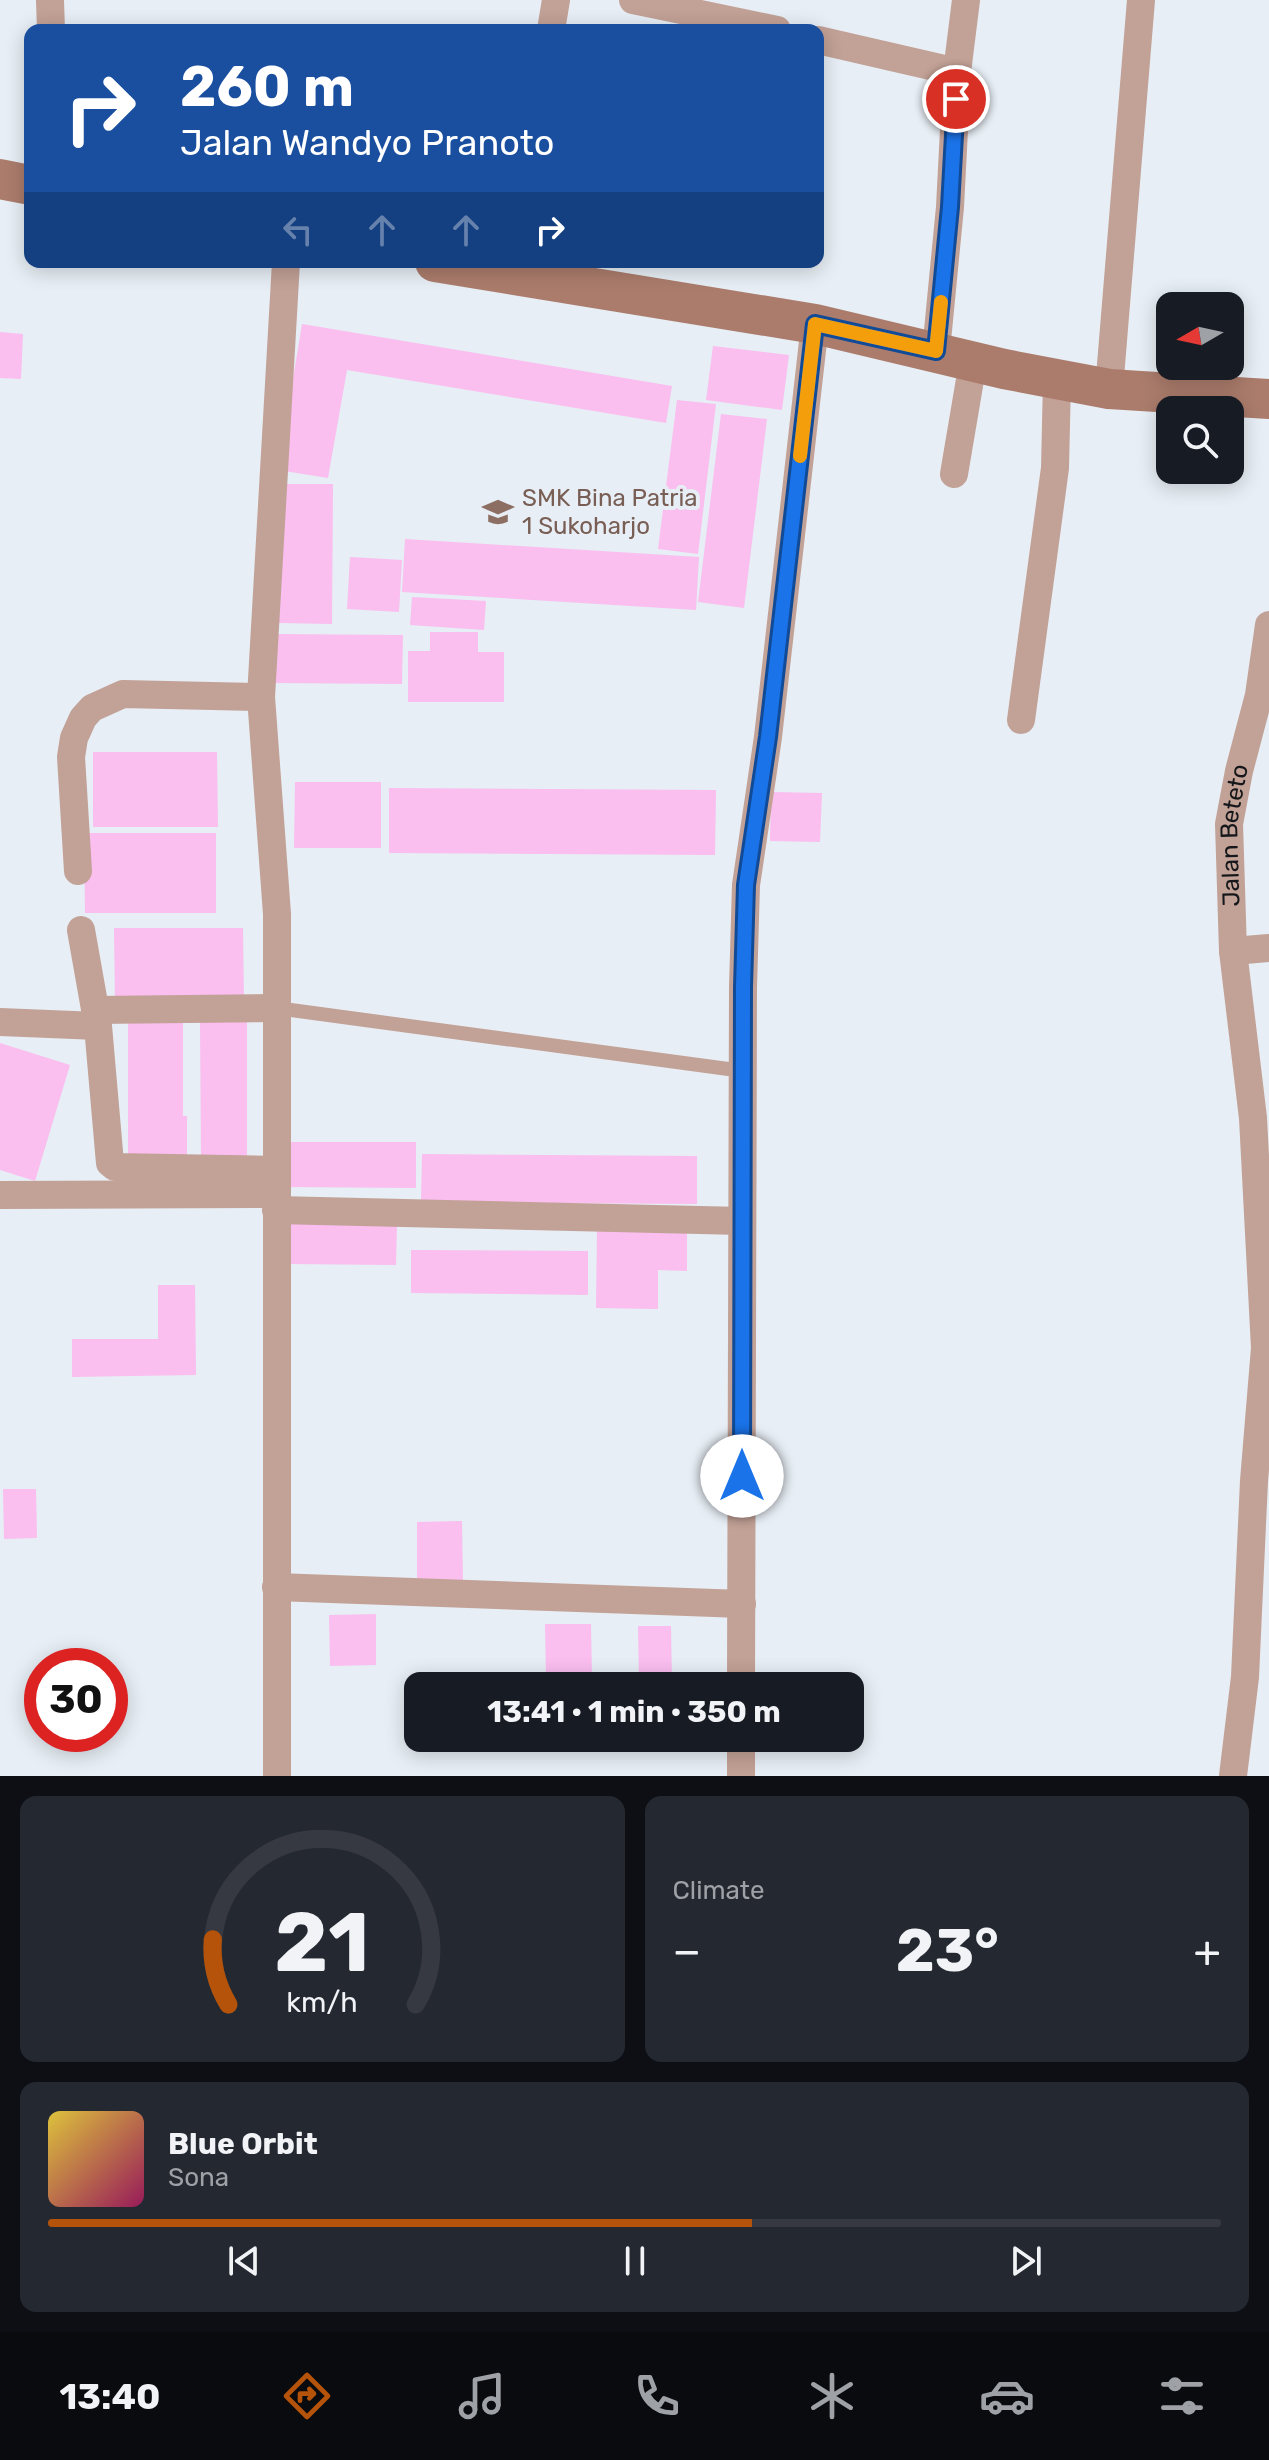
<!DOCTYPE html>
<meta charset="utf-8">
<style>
:root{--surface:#171b24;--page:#242831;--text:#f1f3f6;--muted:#9ea1a6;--line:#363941;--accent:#b45309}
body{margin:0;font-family:Rubik,sans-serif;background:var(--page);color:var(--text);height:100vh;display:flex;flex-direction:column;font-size:30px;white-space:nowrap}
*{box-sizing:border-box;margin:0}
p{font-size:26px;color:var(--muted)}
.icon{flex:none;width:44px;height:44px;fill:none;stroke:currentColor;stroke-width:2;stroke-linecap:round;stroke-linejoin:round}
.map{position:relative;height:1776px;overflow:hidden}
.details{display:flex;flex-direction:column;gap:20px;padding:20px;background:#0d0f14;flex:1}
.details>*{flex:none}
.banner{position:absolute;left:24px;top:24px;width:800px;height:244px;border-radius:16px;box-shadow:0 4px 20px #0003;background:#1a4fa0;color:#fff;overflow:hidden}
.needle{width:52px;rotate:261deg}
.controls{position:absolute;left:1156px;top:292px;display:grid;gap:16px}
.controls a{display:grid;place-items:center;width:88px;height:88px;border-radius:16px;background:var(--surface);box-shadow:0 4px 20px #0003;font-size:40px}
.speed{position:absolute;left:24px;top:1648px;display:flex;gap:16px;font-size:40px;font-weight:700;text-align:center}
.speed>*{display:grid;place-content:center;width:104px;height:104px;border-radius:50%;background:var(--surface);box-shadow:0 4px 20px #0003;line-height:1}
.speed .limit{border:12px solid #d22;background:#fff;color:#111}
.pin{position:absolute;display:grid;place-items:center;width:68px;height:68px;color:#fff;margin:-34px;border:4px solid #fff;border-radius:50%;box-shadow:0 2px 8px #0007}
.me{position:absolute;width:88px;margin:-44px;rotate:0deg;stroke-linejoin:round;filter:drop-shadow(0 0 6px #0008)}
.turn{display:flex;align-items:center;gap:28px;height:168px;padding:0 24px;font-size:36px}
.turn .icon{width:104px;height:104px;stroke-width:2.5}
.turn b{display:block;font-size:56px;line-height:68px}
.lanes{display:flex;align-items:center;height:76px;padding:0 24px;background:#0003;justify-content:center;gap:40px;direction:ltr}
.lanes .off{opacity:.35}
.big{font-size:60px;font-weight:700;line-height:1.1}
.details .tile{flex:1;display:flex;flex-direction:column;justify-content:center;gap:12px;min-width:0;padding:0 28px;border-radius:16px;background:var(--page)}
.details .dial{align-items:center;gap:0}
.dial svg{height:208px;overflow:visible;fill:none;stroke:var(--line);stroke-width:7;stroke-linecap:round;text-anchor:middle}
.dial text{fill:var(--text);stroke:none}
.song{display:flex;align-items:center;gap:24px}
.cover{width:96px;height:96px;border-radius:12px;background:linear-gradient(135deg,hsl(50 70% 55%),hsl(330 70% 35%))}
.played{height:8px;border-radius:4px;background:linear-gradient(90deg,var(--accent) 60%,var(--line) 60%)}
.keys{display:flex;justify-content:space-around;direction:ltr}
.heat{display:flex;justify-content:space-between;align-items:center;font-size:44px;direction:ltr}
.details .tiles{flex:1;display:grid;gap:20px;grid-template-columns:1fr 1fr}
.tile:last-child{grid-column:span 2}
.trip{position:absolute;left:404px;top:1672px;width:460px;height:80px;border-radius:16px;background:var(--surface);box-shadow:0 4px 20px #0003;font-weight:700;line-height:80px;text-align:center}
.tab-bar{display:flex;height:128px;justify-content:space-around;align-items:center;background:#090b0e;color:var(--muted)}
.tab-bar .icon{width:56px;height:56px}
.tab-bar .on{color:var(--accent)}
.tab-bar b{font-size:36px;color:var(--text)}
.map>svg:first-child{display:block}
.building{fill:#fabeef}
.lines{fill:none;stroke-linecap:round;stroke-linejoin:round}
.lane{stroke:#c2a196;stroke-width:14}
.street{stroke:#c2a196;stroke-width:28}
.secondary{stroke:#ab7c6c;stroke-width:40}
.route-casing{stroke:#114b97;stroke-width:20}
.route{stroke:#1a73e8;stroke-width:14}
.slow{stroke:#f59e0b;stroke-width:14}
.labels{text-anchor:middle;stroke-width:8;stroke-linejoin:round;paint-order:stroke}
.education-label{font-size:24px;fill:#785e54;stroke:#e7eef5;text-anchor:start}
.street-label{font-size:24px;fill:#15171a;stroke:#e7eef5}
</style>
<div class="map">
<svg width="1269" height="1776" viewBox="0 0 1269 1776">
<rect width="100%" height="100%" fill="#e7eef5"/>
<!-- building -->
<path class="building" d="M765,262h30l-1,6z
M302,324l370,62 -6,37 -319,-53 -19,108 -50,-8z
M0,332l23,2 -2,45 -21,-1z
M713,346l76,9 -7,55 -76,-10z
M677,400l39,4 -18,150 -40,-5z
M721,414l46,5 -23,189 -46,-6z
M279,484h54l-1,140 -54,-1z
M405,539l294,18 -3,53 -294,-18z
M350,557l52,3 -3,52 -52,-3z
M412,597l74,4 -2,29 -74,-5z
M430,632h48v20h26v50h-96v-51h22z
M274,634l129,1 -1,49 -128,-1z
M93,752h124l1,75h-125z
M295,782h86v66h-87z
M389,788l327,2 -1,65 -326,-2z
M771,792l51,1 -2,49 -50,-1z
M84,833h132v80h-131z
M114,928h129l1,76h-129z
M183,1020v96h4v48h-59v-143z
M200,1021h47v144h-46z
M0,1043l70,22 -35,116 -35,-11z
M287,1142h129v46l-129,-1z
M422,1154l275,2v48l-276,-2z
M287,1222l110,1 -1,42 -110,-1z
M597,1226l90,1v44l-29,-1v39l-62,-1z
M411,1250l177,1v44l-177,-2z
M158,1285h37l1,90 -124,2v-38h86z
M3,1489h33l1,49 -33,1z
M462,1521l1,61h-46v-60z
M376,1614v51l-46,1 -1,-51z
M545,1624h46l1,55h-46z
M638,1626h33l1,57h-33z"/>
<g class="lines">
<!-- lane -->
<path class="lane" d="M276,1008l467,63"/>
<!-- street -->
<g class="street">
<path d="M50,0l1,30"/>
<path d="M633,0l144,30"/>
<path d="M551,30l5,-30"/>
<path d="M818,40l139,32"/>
<path d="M936,351l14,-144 7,-135 9,-72"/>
<path d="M1109,389l32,-389"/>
<path d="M954,474l19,-112"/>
<path d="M1021,720l34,-252 2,-88"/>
<path d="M78,871l-7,-114 3,-19 9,-20 9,-10 31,-14 138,3"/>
<path d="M81,930l17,96"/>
<path d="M1233,951l36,-3"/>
<path d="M95,1010l181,-2"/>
<path d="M0,1022l98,4 12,137 5,4 161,3"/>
<path d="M0,1195l276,-1"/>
<path d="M276,1210l466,11"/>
<path d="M276,1587l466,17"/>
<path d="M741,1686l2,-699 3,-102 22,-148 47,-413"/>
<path d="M277,1776v-862l-16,-217 25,-435"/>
<path d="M741,1776v-38"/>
<path id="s1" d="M1233,1776l12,-99 9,-196 11,-133 -12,-230 -20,-167 -4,-127 10,-53 20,-76 10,-70"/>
</g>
<!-- secondary -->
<path class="secondary" d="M0,179l30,6
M435,262l380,62 189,45 105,20 160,10"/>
</g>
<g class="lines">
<defs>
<path id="route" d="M742,1476l1,-489 3,-102 22,-148 47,-413 121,27 14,-144 6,-108"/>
</defs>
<!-- route casing -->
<use href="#route" class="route-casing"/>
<!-- route -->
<use href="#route" class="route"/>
<!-- slow -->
<path class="slow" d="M800,456l15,-132 121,27 5,-49"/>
</g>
<!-- icons -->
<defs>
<symbol id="school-bare" viewBox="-9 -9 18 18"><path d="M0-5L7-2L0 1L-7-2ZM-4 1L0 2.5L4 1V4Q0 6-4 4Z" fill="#8d6e63" stroke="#e7eef5" stroke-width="2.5" paint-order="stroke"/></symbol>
</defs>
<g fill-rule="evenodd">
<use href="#school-bare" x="476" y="490" width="44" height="44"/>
</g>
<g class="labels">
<!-- education labels -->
<g class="education-label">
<text x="522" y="506">SMK Bina Patria<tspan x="522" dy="28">1 Sukoharjo</tspan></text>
</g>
<!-- street labels -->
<g class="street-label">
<text dy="8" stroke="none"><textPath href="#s1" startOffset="944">Jalan Beteto</textPath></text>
</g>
</g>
</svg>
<div class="controls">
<a><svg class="needle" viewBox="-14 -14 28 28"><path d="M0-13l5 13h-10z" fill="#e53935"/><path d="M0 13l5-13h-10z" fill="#9ea1a6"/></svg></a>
<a><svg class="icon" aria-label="search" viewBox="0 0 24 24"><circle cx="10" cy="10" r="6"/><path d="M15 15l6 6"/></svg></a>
</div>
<div class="speed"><div class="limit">30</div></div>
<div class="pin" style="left:956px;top:99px;background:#d93025"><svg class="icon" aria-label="arrive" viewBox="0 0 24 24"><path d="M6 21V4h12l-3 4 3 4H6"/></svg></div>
<svg class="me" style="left:742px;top:1476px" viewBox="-20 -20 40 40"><circle r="19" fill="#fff"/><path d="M0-13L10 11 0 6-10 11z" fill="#1a73e8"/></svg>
<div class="trip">13:41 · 1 min · 350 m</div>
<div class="banner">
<div class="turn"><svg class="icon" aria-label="right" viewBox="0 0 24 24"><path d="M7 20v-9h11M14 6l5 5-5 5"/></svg><div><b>260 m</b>Jalan Wandyo Pranoto</div></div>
<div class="lanes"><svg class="icon off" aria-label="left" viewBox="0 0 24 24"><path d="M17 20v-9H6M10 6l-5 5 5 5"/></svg><svg class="icon off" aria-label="ahead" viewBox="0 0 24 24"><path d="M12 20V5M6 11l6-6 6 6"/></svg><svg class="icon off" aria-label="ahead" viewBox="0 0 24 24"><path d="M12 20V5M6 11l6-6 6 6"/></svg><svg class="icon" aria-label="right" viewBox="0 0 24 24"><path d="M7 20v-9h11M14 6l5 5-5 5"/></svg></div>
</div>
</div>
<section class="details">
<div class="tiles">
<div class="tile dial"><svg viewBox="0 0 100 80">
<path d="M14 69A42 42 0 1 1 86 69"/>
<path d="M14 69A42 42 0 0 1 8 44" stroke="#b45309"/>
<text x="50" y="56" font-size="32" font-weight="700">21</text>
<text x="50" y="72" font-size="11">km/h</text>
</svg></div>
<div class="tile"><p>Climate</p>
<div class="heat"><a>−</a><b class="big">23°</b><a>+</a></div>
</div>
<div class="tile">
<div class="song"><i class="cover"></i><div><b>Blue Orbit</b><p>Sona</p></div></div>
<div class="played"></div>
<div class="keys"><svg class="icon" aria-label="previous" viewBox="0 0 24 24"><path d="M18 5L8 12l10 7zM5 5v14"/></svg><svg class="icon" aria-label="pause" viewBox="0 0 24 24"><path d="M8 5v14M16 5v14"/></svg><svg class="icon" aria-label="next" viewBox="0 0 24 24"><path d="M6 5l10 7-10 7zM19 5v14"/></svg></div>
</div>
</div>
</section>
<nav class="tab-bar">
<b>13:40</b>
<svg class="icon on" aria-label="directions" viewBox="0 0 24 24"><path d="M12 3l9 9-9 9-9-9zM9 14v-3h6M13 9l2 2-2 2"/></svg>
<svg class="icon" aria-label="music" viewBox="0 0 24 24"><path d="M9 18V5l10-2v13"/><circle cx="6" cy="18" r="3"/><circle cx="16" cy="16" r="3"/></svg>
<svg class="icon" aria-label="phone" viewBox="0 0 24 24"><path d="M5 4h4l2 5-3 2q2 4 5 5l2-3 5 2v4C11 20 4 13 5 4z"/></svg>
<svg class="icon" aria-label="climate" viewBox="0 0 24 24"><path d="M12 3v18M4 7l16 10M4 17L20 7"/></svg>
<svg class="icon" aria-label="car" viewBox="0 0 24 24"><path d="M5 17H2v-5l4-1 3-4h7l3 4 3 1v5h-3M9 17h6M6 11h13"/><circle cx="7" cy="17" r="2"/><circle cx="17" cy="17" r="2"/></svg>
<svg class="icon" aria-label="filters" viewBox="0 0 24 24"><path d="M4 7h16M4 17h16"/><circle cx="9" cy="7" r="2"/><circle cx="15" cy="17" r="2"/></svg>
</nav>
